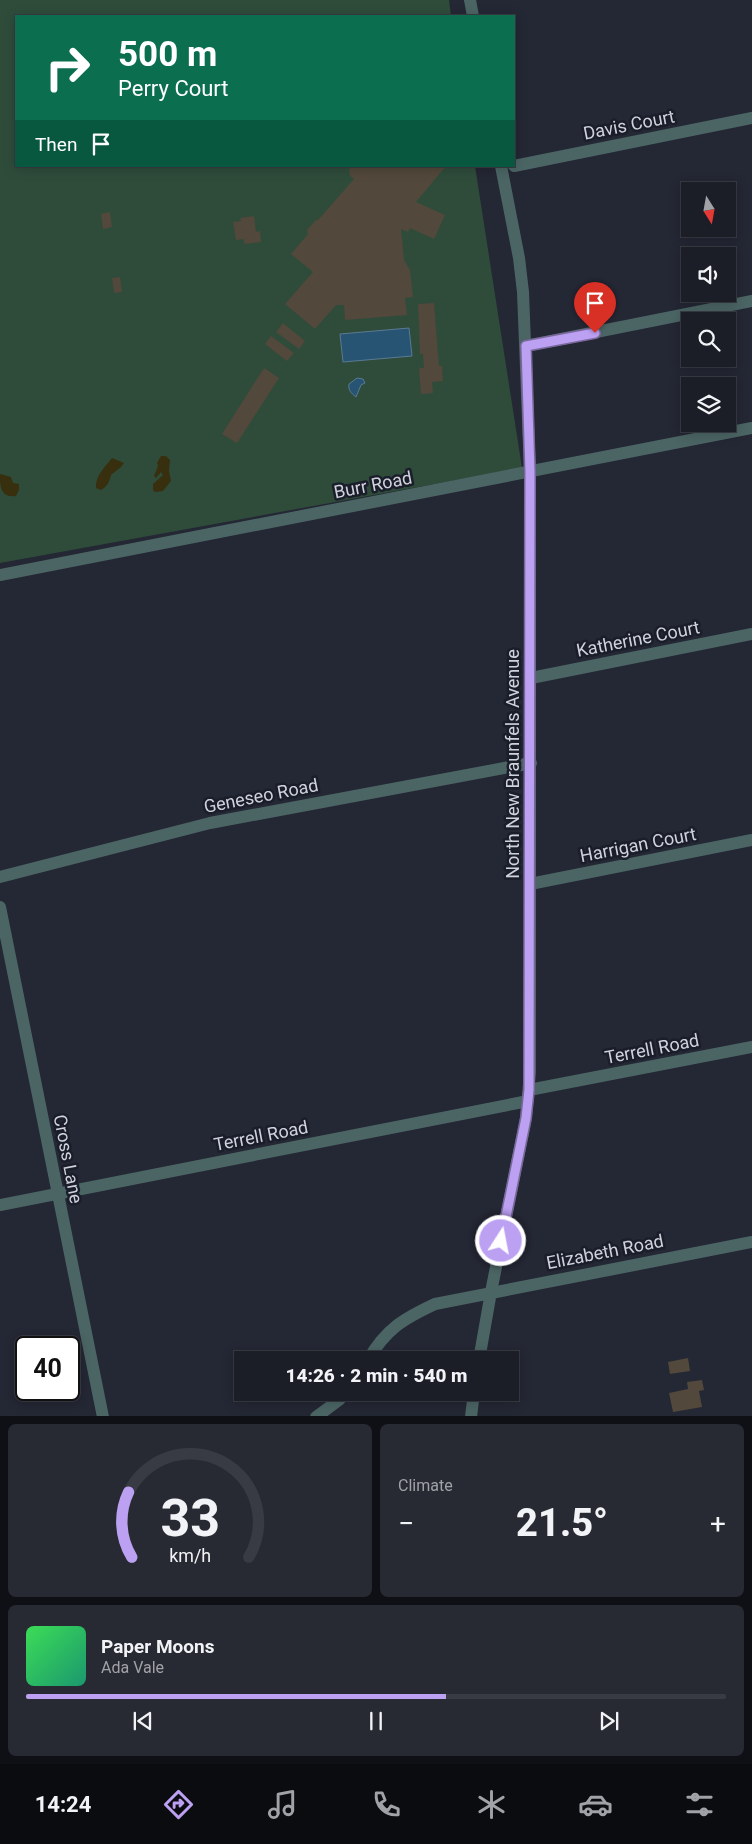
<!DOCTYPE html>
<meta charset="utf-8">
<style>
:root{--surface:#1b1d27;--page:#282a33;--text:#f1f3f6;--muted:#a0a2a7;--line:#393b44;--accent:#bca0f2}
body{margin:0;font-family:Roboto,sans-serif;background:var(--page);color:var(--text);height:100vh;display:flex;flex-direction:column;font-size:19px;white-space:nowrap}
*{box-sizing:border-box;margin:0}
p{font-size:16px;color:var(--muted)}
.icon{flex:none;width:28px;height:28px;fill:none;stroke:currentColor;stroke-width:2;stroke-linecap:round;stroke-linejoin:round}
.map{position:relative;height:1416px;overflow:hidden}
.details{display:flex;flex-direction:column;gap:8px;padding:8px;background:#0f1015;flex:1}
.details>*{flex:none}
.top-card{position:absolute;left:15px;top:15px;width:500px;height:152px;border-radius:0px;box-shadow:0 2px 12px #0003,0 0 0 1px var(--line);background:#0b6e4f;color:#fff;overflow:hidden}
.needle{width:32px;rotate:169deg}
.tools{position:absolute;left:681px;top:182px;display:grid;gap:10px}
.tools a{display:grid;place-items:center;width:55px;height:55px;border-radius:0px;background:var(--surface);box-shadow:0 2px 12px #0003,0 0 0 1px var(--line);font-size:25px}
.speed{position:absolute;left:15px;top:1336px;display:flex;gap:10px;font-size:25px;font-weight:700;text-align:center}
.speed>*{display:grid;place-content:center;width:65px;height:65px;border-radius:50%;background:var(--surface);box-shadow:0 2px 12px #0003,0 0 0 1px var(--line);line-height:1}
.speed .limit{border:2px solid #111;border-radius:8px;background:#fff;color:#111}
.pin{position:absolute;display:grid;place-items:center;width:42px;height:42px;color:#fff;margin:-51px -21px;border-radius:50% 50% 50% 0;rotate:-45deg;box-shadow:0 0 5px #0007}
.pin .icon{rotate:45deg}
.me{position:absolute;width:55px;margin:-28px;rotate:11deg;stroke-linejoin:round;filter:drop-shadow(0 0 4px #0008)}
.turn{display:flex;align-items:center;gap:18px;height:105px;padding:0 20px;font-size:22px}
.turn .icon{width:65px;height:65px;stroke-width:2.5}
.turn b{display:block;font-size:35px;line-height:42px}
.then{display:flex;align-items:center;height:48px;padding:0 20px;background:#0003;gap:10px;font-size:19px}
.big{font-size:38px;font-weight:800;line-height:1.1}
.details .card{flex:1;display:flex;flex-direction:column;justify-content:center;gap:8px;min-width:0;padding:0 18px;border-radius:8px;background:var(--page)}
.details .dial{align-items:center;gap:0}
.dial svg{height:130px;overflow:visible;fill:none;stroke:var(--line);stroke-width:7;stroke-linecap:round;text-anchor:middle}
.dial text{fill:var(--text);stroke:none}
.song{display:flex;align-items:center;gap:15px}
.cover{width:60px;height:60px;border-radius:8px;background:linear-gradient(135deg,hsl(130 70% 55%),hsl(160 70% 35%))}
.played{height:5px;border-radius:2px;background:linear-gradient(90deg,var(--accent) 60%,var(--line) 60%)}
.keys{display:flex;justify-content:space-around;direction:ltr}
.heat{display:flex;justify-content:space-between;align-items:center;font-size:28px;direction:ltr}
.details .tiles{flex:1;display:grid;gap:8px;grid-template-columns:1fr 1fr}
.card:last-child{grid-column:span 2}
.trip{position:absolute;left:234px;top:1351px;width:285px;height:50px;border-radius:0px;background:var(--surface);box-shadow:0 2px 12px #0003,0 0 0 1px var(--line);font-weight:800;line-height:50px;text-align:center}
.dock{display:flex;height:80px;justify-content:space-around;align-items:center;background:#0b0c10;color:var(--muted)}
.dock .icon{width:35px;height:35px}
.dock .current{color:var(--accent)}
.dock b{font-size:22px;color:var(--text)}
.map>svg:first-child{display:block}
.green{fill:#2f4c3b}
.sand{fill:#372f0e}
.water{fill:#285473;stroke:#5a7a92}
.building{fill:#52483b}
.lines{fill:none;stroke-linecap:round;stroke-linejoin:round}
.minor{stroke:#4b6564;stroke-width:12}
.route-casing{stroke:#7a689d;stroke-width:12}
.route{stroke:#bca0f2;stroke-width:9}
.labels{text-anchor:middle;stroke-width:5;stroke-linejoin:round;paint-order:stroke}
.street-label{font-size:18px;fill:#d0d2db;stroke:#1a1d2a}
</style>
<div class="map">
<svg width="752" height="1417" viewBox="0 0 752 1417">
<rect width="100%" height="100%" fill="#242734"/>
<!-- green -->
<path class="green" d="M0,0h449l2,16h-435v150h459l47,302 -522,95z"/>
<!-- sand -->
<path class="sand" d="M161,456h5l4,4 -1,11 2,10 -8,10 -8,1 -2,-2v-6l10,-9 -2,-3 -5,6 -2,-2 4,-10 -1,-3z
M112,458l12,5 -3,4 -10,8c-1,6 -4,12 -10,15l-5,-2c-1,-12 9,-21 16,-30z
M0,474l11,3 2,6 6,1v6l-3,6c-16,2 -16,-10 -16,-22z"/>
<!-- water -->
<path class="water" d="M409,328l3,28 -69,6 -3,-28z
M357,378l6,1 2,4 -4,2 -5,12c-5,-4 -8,-7 -7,-13z"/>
<!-- building -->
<path class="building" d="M351,166h95l-30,36 29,13 -11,24 -24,-11 -2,4 -7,-3 3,31 6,10 3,27 -8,1 2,17 -62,5 -1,-15h-8l-21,24 -30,-25 28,-32 -22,-18 17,-20 -1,-4 8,-9 4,-2 35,-40 -4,-3 -1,-6z
M110,212l2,15 -9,2 -2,-15z
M254,216l2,16 4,-1 1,11 -17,2v-5l-8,1 -3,-18 8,-1 -1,-3z
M120,277l2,15 -8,1 -2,-15z
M434,303l5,63h3l1,15 -11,1 1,11 -12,1 -2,-26h5l-1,-14h-3l-2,-50z
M283,323l22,18 -6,8 -23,-17z
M271,336l23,17 -7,8 -22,-17z
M264,368l15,10 -42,65 -15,-9z
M688,1358l2,13 -20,3 -2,-12z
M702,1380l2,10 -5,1 3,16 -29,5 -4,-19 19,-4 -1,-7z"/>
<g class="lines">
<!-- minor -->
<path class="minor" d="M470,0l3,16
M514,166l238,-48
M526,346l226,-45
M0,575l752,-147
M531,678l221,-44
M0,877l210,-54 321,-60
M530,884l222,-44
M0,907l103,510
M529,1090l223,-43
M0,1205l528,-104
M368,1360c18,-31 35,-41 67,-56l317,-62
M479,1360l12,-68 35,-174 4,-46v-600l-7,-180 -4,-34 -18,-92
M316,1417l23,-17 7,-8
M471,1417l3,-25"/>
</g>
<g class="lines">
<defs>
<path id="route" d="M501,1241l25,-123 3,-28 1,-618 -4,-126 69,-13"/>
</defs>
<!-- route casing -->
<use href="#route" class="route-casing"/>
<!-- route -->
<use href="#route" class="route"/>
</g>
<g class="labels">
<!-- street labels -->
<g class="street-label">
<text transform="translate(629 125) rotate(-11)" y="6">Davis Court</text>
<text transform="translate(373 485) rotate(-11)" y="6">Burr Road</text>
<text transform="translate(638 639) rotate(-11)" y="6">Katherine Court</text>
<text transform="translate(513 764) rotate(-90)" y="6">North New Braunfels Avenue</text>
<text transform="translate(261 796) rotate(-11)" y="6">Geneseo Road</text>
<text transform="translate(638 845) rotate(-11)" y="6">Harrigan Court</text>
<text transform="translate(652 1049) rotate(-11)" y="6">Terrell Road</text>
<text transform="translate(261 1136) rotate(-11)" y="6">Terrell Road</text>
<text transform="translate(68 1159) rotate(79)" y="6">Cross Lane</text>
<text transform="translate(605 1252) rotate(-11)" y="6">Elizabeth Road</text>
</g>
</g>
</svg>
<div class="tools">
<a><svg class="needle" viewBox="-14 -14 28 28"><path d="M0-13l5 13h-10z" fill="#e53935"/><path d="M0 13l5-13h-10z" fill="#a0a2a7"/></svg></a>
<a><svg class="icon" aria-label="sound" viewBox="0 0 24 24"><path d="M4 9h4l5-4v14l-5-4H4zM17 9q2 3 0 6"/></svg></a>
<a><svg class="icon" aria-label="search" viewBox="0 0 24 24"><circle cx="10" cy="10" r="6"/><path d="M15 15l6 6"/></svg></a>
<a><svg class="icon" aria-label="layers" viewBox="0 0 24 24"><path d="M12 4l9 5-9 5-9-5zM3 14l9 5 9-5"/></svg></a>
</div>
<div class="speed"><div class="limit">40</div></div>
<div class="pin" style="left:595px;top:333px;background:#d93025"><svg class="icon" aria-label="arrive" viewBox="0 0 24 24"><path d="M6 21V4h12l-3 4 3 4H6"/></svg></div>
<svg class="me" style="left:501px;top:1241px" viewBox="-20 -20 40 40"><circle r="17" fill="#bca0f2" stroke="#fff" stroke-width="3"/><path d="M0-11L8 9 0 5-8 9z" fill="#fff"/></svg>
<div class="trip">14:26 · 2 min · 540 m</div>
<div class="top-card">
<div class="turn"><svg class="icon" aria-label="right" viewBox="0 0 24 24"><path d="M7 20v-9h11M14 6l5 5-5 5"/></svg><div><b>500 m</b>Perry Court</div></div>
<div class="then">Then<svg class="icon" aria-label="arrive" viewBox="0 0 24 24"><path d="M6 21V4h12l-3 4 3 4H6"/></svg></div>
</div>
</div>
<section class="details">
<div class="tiles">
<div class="card dial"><svg viewBox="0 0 100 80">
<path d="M14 69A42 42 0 1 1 86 69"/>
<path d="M14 69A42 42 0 0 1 12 29" stroke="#bca0f2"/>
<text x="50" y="56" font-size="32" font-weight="700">33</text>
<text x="50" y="72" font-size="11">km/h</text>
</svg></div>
<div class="card"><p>Climate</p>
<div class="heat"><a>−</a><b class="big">21.5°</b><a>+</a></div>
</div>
<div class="card">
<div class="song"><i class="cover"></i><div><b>Paper Moons</b><p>Ada Vale</p></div></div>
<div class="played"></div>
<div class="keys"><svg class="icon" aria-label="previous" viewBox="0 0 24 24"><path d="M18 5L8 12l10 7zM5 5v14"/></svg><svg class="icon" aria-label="pause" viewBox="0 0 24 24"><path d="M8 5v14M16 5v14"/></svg><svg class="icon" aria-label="next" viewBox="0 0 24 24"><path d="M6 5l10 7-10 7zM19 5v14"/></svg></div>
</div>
</div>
</section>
<nav class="dock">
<b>14:24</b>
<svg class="icon current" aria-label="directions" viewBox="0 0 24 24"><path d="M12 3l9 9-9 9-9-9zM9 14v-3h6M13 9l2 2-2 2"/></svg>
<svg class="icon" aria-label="music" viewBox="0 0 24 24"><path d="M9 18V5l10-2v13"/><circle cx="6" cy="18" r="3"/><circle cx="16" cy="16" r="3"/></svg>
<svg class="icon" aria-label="phone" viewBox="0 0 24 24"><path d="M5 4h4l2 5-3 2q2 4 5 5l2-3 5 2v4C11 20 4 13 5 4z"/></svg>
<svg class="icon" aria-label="climate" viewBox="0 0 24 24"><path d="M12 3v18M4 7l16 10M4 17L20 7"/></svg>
<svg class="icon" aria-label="car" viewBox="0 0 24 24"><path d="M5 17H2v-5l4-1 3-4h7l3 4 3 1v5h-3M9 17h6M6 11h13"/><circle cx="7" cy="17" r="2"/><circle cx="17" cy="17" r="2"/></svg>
<svg class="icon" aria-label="filters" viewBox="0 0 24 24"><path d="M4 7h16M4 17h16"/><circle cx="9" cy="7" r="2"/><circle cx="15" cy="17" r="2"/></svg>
</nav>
